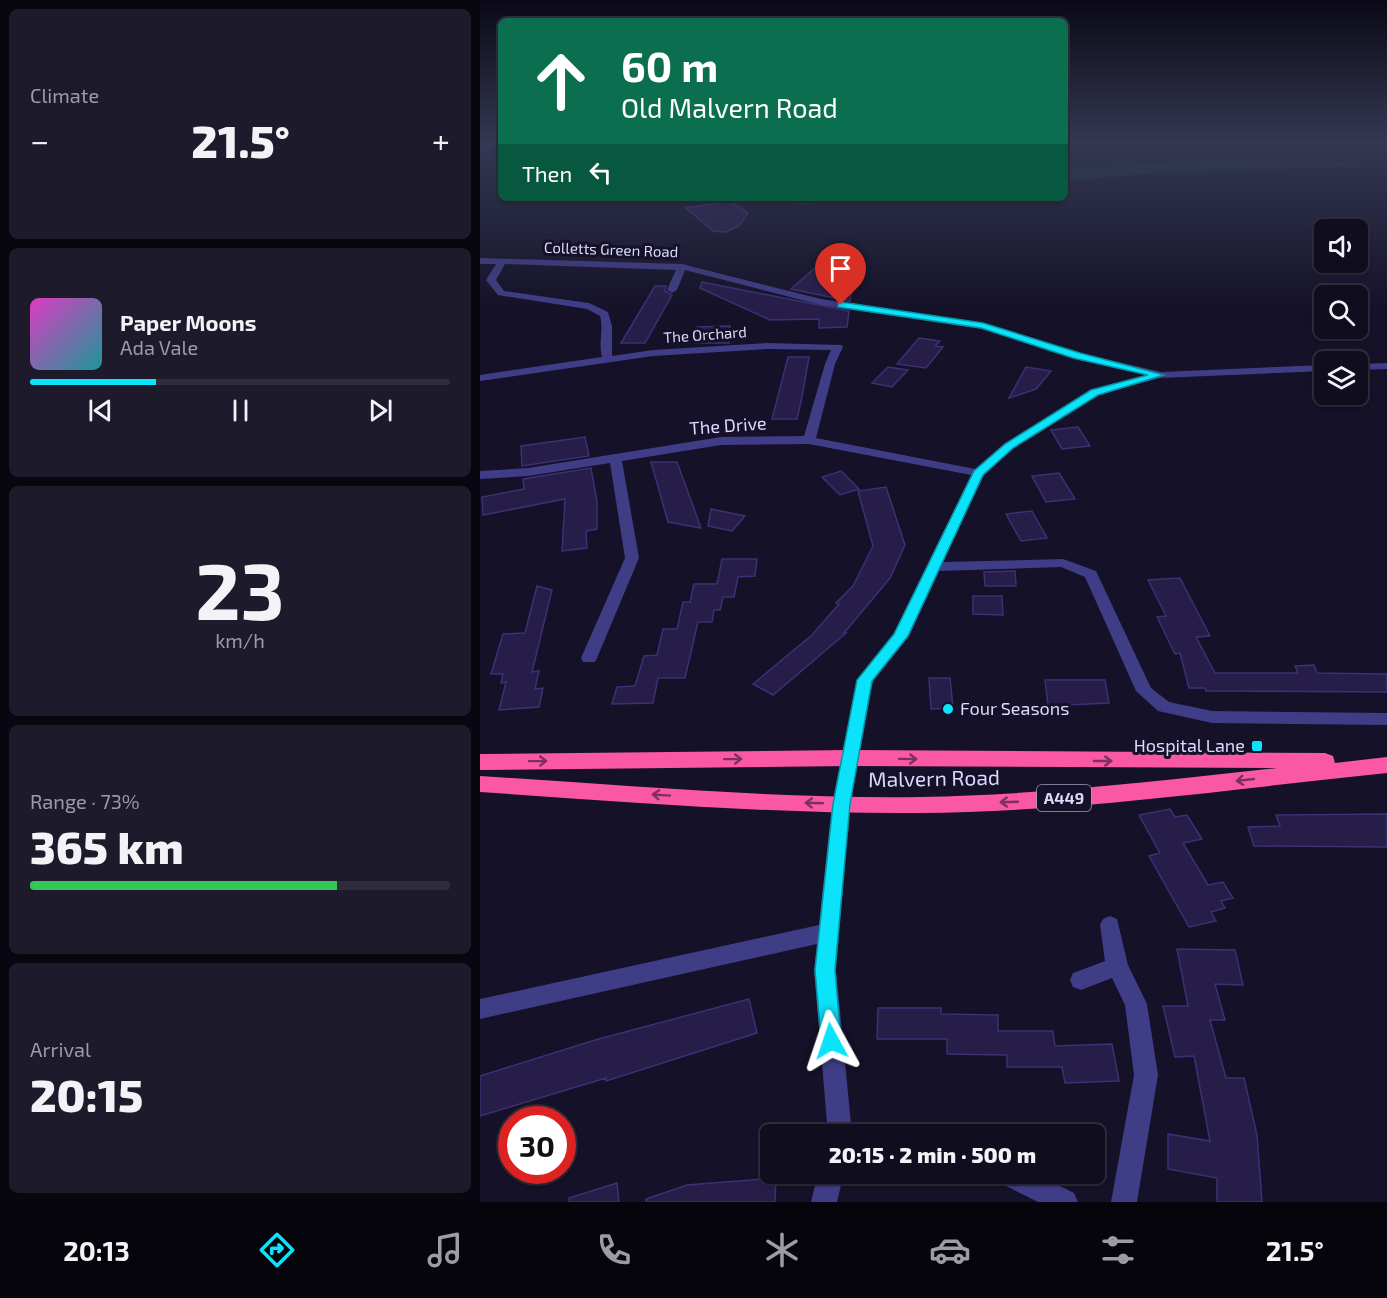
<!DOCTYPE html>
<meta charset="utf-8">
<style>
:root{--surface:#0f0d1e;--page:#1d1b2b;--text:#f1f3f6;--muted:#9b9ca4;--line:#2f2d3c;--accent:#0ae3f9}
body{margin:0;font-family:"Exo 2",sans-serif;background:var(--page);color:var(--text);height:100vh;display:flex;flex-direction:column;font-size:22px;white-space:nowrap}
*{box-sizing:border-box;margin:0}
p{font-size:20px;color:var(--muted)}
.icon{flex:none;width:33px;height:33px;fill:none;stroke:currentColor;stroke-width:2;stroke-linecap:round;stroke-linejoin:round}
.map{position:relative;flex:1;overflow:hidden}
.details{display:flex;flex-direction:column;gap:9px;padding:9px;background:#080710;width:480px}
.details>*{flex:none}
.top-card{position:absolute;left:18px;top:18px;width:570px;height:183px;border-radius:9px;box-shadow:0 2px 4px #0004,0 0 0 2px var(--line);background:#0b6e4f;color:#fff;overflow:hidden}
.buttons{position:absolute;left:834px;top:219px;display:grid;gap:12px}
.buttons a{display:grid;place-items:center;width:54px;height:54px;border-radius:9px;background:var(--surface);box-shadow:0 2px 4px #0004,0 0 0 2px var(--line);font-size:30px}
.speed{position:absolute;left:18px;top:1106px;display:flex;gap:12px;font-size:30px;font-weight:700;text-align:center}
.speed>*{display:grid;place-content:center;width:78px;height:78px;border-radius:50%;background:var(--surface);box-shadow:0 2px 4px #0004,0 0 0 2px var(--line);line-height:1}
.speed .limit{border:9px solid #d22;background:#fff;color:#111}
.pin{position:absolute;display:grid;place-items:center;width:51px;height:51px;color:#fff;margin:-62px -26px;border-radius:50% 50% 50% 0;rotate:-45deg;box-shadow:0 0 6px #0007}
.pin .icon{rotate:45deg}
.me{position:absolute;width:66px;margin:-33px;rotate:355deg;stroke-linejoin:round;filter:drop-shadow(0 0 4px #0008)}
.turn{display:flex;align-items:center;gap:21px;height:126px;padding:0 24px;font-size:27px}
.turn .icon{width:78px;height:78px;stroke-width:2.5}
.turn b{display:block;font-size:42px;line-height:51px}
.then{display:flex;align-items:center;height:57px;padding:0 24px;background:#0003;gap:12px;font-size:22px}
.big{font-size:45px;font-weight:800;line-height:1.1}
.details .tile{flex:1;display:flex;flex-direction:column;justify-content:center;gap:9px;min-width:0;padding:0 21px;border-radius:9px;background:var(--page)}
.details .dial{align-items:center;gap:0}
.dial b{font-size:78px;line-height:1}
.song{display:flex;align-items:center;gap:18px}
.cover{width:72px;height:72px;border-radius:9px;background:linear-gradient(135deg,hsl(310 70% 55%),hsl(180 70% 35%))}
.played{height:6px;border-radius:3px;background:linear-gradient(90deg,var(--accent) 30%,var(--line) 30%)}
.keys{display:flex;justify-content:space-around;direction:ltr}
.heat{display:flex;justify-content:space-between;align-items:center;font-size:33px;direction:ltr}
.charge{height:9px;border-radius:4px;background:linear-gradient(90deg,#34c759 73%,var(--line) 0)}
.trip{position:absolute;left:280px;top:1124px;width:345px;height:60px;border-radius:9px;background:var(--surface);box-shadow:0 2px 4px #0004,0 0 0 2px var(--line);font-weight:800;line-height:60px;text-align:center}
.menu{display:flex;height:96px;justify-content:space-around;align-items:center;background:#06050c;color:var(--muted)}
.menu .icon{width:42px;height:42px}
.menu .selected{color:var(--accent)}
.menu b{font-size:27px;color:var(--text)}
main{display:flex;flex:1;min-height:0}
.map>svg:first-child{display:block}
.green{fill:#143231}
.building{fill:#261d49;stroke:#3d3074;stroke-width:1.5}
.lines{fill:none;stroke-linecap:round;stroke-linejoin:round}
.minor{fill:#3f3d86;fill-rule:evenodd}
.highway{fill:#fb57a7;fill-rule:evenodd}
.oneway{stroke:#7c3061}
.route{fill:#0ae3f9;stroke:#0694a2;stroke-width:1.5}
.poi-dot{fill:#0ae3f9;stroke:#141128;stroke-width:2}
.labels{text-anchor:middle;stroke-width:6;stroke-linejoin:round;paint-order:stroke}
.far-street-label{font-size:15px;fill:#ddd9fe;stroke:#141128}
.shield{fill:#141128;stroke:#a19dbe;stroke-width:1.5}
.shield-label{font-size:16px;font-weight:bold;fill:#ddd9fe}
.street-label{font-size:18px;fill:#ddd9fe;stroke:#141128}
.poi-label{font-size:18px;fill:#ddd9fe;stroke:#141128;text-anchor:start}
.near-street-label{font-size:21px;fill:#ddd9fe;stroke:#141128}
</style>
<main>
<section class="details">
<div class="tile"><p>Climate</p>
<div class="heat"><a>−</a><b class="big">21.5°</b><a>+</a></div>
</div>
<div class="tile">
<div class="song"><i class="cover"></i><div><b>Paper Moons</b><p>Ada Vale</p></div></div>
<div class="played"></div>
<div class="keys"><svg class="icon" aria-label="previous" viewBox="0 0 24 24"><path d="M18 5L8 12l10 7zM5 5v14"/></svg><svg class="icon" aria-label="pause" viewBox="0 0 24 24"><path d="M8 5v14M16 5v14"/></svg><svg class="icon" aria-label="next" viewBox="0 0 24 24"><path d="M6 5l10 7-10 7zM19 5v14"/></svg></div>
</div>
<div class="tile dial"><b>23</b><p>km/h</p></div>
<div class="tile"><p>Range · 73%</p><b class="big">365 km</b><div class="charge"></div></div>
<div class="tile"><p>Arrival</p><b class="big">20:15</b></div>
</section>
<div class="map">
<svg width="907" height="1202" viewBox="0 0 907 1202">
<rect width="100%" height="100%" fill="#141128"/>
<!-- green -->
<path class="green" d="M745,160l125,3 14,4 -174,3 -125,11v-12z
M267,198h109l-52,7z"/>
<!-- building -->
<path class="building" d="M249,201l19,12 -9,13 -13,6 -13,-1 -27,-23z
M337,266l37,5 -4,30 -59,-12z
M222,282l147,29 -2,16 -28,1v-9l-49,1 -70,-32z
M175,286h11l-1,5 7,4 -27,48h-24z
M250,326l-1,17h-34l2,-16z
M439,338l21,3 -5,5 8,1 -17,21 -29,-4z
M308,357h21l-7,40 -5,22h-25z
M408,367l20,3 -16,17 -20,-4z
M546,367l25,4 -15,18 -27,9z
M598,427l12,19 -28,3 -11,-19z
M105,437l4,19 -67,10 -1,-20z
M171,462h26l24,66 -33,-6z
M111,468l6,34v27l-11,2 1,17 -25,3 3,-52 -82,16 -1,-18 42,-8 -1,-10z
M361,471l18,18 -19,6 -18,-18z
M579,473l16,26 -29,3 -14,-26z
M406,487l19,58 -15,33 -46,55h2l-73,62 -20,-11 59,-49 27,-31 -3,-1 17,-17 20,-40 -15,-55z
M231,509l34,7 -13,15 -24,-5z
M552,511l15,27 -26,3 -15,-27z
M242,559h35l-2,17 -17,1 -4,20h-11l-3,13h-6l-2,12h-14l-13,56h-27l-5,25 -41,1 5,-17 18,-1 9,-30 13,-1 6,-26h14l6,-27h7l4,-18h23z
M535,571l1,15h-31l-1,-14z
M700,578l30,58 -14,1 19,36h83l-3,-7 19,-1 3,8 70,1v18l-181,-1 -1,-3h-16l-9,-35 -5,1 -18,-37 9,-1 -18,-36z
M57,586l15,4 -20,82 7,-1 -4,18 8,-1 -4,19 -40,3 7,-28 -5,1 2,-9h-12l12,-40 22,-1z
M493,596h29l1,19 -30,-1z
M449,678h21l3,30 -22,1z
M565,680h60l4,23 -61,3z
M690,809l5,8 12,-2 15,24 -19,4 25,42 15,-3 10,16 -12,3 4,7 -14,4 5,9 -27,6 -40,-71 11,-3 -21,-38z
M907,814v33l-133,-1 -6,-19 32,-1 -4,-11z
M697,949l58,1 8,35 -28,-1 10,36h-15l16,58h18l13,57 5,67h-45v-24l-49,-9v-35l42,7 -16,-85 -19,1 -12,-51h25z
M269,999l8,34 -151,48v-3l-126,38v-40l115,-36z
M398,1008h63v6l57,1v16h55l2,15 57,-2 7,37 -54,2 -3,-16h-55v-12l-60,-1v-15h-70z
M296,1178l-1,24h-129v-3l41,-14z
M137,1183l2,19h-50v-4z"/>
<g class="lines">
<!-- minor -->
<path class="minor" d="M21,143v4l-21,2v-4z
M0,258l202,6 139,35 162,24 97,30 81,19 163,-7v6l-164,7 -62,17 -85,54 -29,26 -41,87 120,-3 33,12 55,117 18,14 43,9 175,2v12l-175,-2 -54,-12 -22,-20 -51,-114 -24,-10 -122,4 -30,65 -36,45 -23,123 -14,166 16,164h-24l-14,-164 3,-26 -337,75v-20l339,-74 13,-121 25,-124 37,-46 77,-159 -162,-31 -88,1 -99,16 17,97 -42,100 -2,4h-12l-2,-4 44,-100 -15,-95 -82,13 -48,3v-8l48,-3 193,-31 83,-1 21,-72 6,-14 -64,-1 -114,7 -173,25v-6l122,-18c-4,-14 2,-27 -2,-41l-13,-7 -89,-14 -12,-15 10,-16h-16zM25,264l171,6 -9,20 5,3 5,-3 8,-20 136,35 161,24 91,29 74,17 -57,16 -85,52 -30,26 -159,-31 19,-74 8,-17 -1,-2 -75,-2 -114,7 -41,6v-30l-4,-14 -19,-9 -85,-12 -8,-11z
M907,363v6l-29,1v-6z
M630,916l7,3 11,46 19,39 11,71 -21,127h-26l23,-127 -9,-70 -13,-27 -31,12 -8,-3 -3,-7 3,-7 32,-12 -5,-36 3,-6z
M338,1173h26l-7,29h-26z
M514,1173h40l40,20 4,9h-40l-40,-20z"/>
<!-- highway -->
<path class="highway" d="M370,750l475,3 8,3 2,7 52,-6v16c-156,16 -312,39 -469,40 -146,1 -292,-11 -438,-21v-16c146,9 293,23 440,21 120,-2 238,-16 357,-29l-427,-2 -370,4v-16z"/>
</g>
<!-- one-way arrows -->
<defs><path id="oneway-shaft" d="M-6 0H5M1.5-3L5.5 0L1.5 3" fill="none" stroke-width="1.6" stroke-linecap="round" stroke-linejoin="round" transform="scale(1.5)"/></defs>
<g class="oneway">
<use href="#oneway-shaft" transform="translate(253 759) rotate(-1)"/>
<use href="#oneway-shaft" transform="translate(428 759) rotate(1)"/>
<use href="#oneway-shaft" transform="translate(58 761) rotate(-1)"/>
<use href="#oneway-shaft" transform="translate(623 761)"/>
<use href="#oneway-shaft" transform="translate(765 780) rotate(174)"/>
<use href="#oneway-shaft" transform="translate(181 795) rotate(-176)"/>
<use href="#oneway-shaft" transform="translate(529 802) rotate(178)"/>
<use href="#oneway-shaft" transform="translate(334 803) rotate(-178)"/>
</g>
<!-- sky -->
<linearGradient id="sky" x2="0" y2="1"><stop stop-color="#0b0916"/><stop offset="0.46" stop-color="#343853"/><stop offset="1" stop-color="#343853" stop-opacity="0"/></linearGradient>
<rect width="907" height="311" fill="url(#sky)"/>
<!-- route -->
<path class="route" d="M361,302l142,21 97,30 84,22 -66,20 -85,53 -30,27 -75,161 -36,45 -22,123 -15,166 6,71 -3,6 -7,3 -7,-3 -3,-6 -6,-71 18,-166 24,-124 37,-46 80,-163 31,-27 86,-54 57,-15 -75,-17 -92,-30 -143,-21v-4z"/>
<!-- markers -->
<g class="poi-dot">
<circle cx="468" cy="709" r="6"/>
<rect x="771" y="740" width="12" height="12" rx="3"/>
</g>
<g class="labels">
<!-- far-street labels -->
<g class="far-street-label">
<text transform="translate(131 250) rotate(2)" y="5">Colletts Green Road</text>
<text transform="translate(225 335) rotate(-4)" y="5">The Orchard</text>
</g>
<!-- shield labels -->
<rect class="shield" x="557" y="785" width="54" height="26" rx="4.5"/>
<g class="shield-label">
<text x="584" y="804">A449</text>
</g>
<!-- street labels -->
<g class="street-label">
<text transform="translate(248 426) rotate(-4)" y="6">The Drive</text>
</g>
<!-- poi labels -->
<g class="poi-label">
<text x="480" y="715">Four Seasons</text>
<text x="765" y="752" text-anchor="end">Hospital Lane</text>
</g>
<!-- near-street labels -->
<g class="near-street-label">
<text transform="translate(454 779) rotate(-1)" y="7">Malvern Road</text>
</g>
</g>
</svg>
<div class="buttons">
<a><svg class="icon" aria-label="sound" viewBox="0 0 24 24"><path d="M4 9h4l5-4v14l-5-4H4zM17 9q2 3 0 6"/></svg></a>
<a><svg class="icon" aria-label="search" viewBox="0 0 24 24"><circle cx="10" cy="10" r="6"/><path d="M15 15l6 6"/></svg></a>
<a><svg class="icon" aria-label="layers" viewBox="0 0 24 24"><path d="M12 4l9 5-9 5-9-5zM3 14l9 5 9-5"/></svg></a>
</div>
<div class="speed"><div class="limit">30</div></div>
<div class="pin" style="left:361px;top:305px;background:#d93025"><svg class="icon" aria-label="arrive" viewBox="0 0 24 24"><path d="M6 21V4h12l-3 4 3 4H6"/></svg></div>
<svg class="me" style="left:351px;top:1041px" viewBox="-20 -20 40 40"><path d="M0-17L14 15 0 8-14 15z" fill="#0ae3f9" stroke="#fff" stroke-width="4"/></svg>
<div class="trip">20:15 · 2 min · 500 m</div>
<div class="top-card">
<div class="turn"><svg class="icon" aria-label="ahead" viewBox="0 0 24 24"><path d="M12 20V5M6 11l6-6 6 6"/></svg><div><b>60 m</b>Old Malvern Road</div></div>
<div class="then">Then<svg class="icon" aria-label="left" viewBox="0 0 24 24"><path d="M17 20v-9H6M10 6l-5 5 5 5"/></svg></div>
</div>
</div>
</main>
<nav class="menu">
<b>20:13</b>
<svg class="icon selected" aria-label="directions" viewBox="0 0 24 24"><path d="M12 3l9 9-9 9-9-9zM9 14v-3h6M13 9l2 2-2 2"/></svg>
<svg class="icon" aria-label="music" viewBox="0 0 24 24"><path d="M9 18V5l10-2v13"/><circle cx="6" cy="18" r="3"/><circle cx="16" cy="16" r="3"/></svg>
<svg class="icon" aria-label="phone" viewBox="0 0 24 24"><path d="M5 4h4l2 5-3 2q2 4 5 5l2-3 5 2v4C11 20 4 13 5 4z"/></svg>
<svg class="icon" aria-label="climate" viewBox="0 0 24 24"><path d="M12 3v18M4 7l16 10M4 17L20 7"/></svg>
<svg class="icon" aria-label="car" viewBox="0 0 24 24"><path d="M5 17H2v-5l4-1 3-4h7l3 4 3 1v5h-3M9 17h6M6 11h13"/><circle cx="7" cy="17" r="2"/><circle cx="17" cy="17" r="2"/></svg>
<svg class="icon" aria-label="filters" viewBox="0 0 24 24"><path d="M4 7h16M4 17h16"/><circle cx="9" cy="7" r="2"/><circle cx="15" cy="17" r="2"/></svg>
<b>21.5°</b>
</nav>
